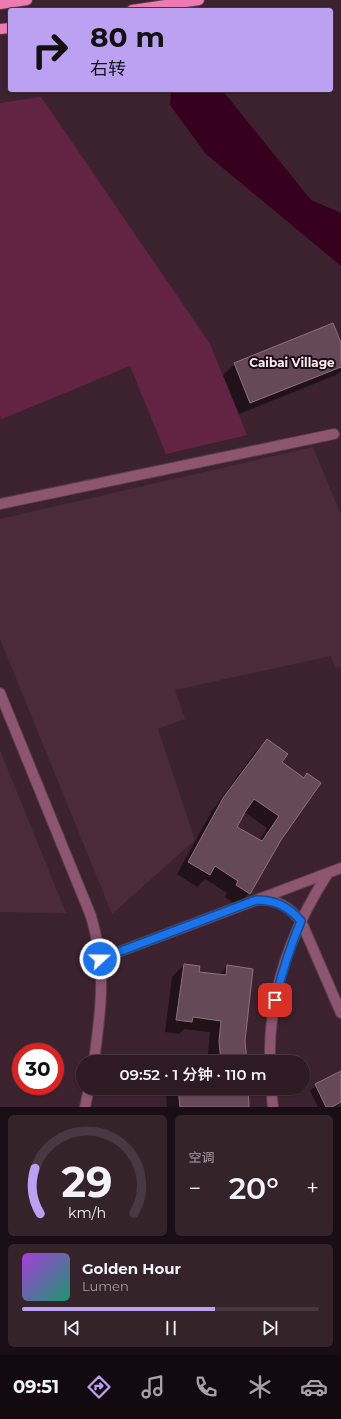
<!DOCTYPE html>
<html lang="zh">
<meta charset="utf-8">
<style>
:root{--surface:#2d1a22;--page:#35232a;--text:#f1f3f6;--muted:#a7a1a5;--line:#483840;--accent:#bca0f2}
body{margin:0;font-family:Montserrat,"Noto Sans SC",sans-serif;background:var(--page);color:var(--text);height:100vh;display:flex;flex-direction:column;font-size:15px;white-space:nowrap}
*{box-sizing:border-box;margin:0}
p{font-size:13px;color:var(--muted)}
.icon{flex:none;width:22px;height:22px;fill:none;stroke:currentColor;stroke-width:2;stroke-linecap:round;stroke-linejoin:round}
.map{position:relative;height:1107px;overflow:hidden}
.details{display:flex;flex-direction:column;gap:8px;padding:8px;background:#190e13;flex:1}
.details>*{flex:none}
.hud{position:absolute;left:8px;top:8px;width:325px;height:84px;border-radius:4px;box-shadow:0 1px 3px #0004,0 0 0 1px var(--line);background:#bca0f2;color:#111;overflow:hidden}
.speed{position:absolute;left:12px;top:1043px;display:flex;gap:8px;font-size:20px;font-weight:700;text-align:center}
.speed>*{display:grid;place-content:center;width:52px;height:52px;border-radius:50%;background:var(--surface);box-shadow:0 1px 3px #0004,0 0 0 1px var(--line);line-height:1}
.speed .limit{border:6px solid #d22;background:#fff;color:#111}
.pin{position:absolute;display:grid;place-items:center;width:34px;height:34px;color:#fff;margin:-17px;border-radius:8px;box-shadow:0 2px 6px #0006}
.me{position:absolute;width:44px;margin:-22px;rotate:69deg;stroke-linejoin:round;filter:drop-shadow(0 0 3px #0008)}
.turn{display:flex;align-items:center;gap:14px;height:84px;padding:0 16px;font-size:18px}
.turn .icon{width:52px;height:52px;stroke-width:2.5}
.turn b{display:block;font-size:28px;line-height:34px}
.big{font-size:30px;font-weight:600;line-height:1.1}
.details .card{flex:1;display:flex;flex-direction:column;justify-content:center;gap:6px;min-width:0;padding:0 14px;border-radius:6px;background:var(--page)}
.details .dial{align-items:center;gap:0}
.dial svg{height:104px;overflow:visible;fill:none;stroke:var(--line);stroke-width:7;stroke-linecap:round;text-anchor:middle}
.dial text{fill:var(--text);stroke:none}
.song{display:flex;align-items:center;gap:12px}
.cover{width:48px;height:48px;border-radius:6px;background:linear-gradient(135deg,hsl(280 70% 55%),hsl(160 70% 35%))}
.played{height:4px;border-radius:2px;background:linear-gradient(90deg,var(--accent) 65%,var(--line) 65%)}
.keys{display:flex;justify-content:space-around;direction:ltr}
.heat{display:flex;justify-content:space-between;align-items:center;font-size:22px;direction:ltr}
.details .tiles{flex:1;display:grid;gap:8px;grid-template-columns:1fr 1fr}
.card:last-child{grid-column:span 2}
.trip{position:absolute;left:76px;top:1055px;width:234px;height:40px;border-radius:20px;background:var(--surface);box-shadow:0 1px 3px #0004,0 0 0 1px var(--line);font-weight:600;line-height:40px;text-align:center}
.tabs{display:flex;height:64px;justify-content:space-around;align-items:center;background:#120a0e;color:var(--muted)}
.tabs .icon{width:28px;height:28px}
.tabs .current{color:var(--accent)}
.tabs b{font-size:18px;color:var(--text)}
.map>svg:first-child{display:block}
.built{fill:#4b2a39}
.green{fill:#632444}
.water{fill:#37001f}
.shadow{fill:#0007;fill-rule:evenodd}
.building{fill:#664956;stroke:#90707d;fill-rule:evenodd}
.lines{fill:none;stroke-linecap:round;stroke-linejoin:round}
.minor-casing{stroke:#573e49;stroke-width:12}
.major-casing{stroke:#573e49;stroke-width:12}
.minor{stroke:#8d556f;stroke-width:10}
.major{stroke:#ee7ab2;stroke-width:10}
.route-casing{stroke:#114b97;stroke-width:10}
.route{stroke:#1a73e8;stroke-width:7}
.labels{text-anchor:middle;stroke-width:4;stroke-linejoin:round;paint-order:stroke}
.quarter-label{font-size:12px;font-weight:bold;fill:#feebf2;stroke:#1b0f15}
</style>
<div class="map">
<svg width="341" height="1107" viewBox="0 0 341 1107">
<rect width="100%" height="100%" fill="#3c222e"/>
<!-- built -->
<path class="built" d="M313,447l28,68v152l-6,1 -4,-12 -156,34 10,29 -27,10 37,111 -83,74 -112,-275v-120z
M0,750l66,163 -66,-1z"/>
<!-- green -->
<path class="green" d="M41,97l169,247 37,91 -81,19 -36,-88 -128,53 -2,-3v-313z"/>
<!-- water -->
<path class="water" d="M171,90h51l89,110 30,13v53l-135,-112 -36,-49z"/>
<!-- shadow -->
<path class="shadow" d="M341,346v25l-5,4 -97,39 -16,-39 12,-11z
M267,741l14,21 6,66 -38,65 -12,12 -12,-8 2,-4 -22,-14 -8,8 -20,-13 35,-63 43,-59zM244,812l23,16 -8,13 -24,-14z
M184,965l14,8 21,2 9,-9 16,75 2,21h-38v-9l2,-21 -26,-3 -5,5 -14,-2 7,-55z
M190,1059l1,3h-17l1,-1z
M341,1072v32l-5,3h-18l-8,-16 6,-6z
M165,1088h82l1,19h-81z"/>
<!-- building -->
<path class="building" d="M333,323l8,20v24l-91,36 -16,-40z
M267,739l21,15 -6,8 22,16 3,-5 14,10 -40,57 -31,54 -14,-9 2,-4 -23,-15 -5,9 -22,-13 35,-64zM254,799l25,17 -17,25 -25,-14 8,-15z
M184,964l16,2 -1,6 27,3 1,-10 26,4 -8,72 2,21h-26l-2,-21 2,-20 -28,-4 -1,5 -16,-2z
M341,1071v31l-9,5h-6l-11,-23z
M178,1088h70l1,19h-69z"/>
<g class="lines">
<defs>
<path id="minor" d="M0,504l334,-70
M0,693l91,223c6,21 10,42 10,64 1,27 -4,55 -7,82
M260,900c18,-1 30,8 41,21l40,92
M100,959l241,-91
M270,1062c-2,-68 22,-133 58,-189
M271,1088l2,19
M85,1107l4,-19"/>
<path id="major" d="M0,4l27,-4
M132,10l67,-10
M0,29l10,-1"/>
</defs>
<!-- minor casing -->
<use href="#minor" class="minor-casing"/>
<!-- major casing -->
<use href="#major" class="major-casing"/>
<!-- minor -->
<use href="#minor" class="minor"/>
<!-- major -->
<use href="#major" class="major"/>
</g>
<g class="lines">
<defs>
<path id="route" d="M100,959l156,-59c19,0 32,6 45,21 -11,26 -19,52 -26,79"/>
</defs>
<!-- route casing -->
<use href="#route" class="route-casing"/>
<!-- route -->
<use href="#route" class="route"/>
</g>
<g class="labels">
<!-- quarter labels -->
<g class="quarter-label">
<text x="292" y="367">Caibai Village</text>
</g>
</g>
</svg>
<div class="speed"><div class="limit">30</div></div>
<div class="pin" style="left:275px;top:1000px;background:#d93025"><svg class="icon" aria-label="arrive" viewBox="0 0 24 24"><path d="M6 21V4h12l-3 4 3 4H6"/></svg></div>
<svg class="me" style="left:100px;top:959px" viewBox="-20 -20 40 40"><circle r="17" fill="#1a73e8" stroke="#fff" stroke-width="3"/><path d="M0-11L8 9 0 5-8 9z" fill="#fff"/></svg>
<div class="trip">09:52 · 1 分钟 · 110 m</div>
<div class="hud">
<div class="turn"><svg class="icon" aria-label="right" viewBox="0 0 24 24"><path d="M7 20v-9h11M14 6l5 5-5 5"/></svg><div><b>80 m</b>右转</div></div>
</div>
</div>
<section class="details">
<div class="tiles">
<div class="card dial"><svg viewBox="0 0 100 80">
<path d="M14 69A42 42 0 1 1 86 69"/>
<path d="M14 69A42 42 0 0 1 10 34" stroke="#bca0f2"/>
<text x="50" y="56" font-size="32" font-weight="700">29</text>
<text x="50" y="72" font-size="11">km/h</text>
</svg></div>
<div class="card"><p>空调</p>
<div class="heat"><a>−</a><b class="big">20°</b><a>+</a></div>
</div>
<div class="card">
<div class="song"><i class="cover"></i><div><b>Golden Hour</b><p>Lumen</p></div></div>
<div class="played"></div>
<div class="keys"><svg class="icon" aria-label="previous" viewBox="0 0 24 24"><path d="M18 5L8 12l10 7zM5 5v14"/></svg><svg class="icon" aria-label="pause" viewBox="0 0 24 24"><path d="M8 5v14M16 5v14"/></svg><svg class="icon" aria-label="next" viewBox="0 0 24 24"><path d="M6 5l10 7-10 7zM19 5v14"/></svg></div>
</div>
</div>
</section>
<nav class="tabs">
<b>09:51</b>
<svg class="icon current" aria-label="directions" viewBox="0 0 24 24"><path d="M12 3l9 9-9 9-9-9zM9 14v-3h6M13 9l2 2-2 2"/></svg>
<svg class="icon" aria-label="music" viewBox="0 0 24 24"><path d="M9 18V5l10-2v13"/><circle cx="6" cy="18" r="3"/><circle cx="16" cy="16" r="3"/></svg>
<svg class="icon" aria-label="phone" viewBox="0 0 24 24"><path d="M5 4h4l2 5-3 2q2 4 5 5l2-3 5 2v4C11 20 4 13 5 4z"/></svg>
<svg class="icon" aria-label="climate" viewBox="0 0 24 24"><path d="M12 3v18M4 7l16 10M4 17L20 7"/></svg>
<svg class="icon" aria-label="car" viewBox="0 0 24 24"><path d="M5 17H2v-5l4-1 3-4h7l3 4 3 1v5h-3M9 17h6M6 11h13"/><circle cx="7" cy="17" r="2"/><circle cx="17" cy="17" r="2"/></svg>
</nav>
